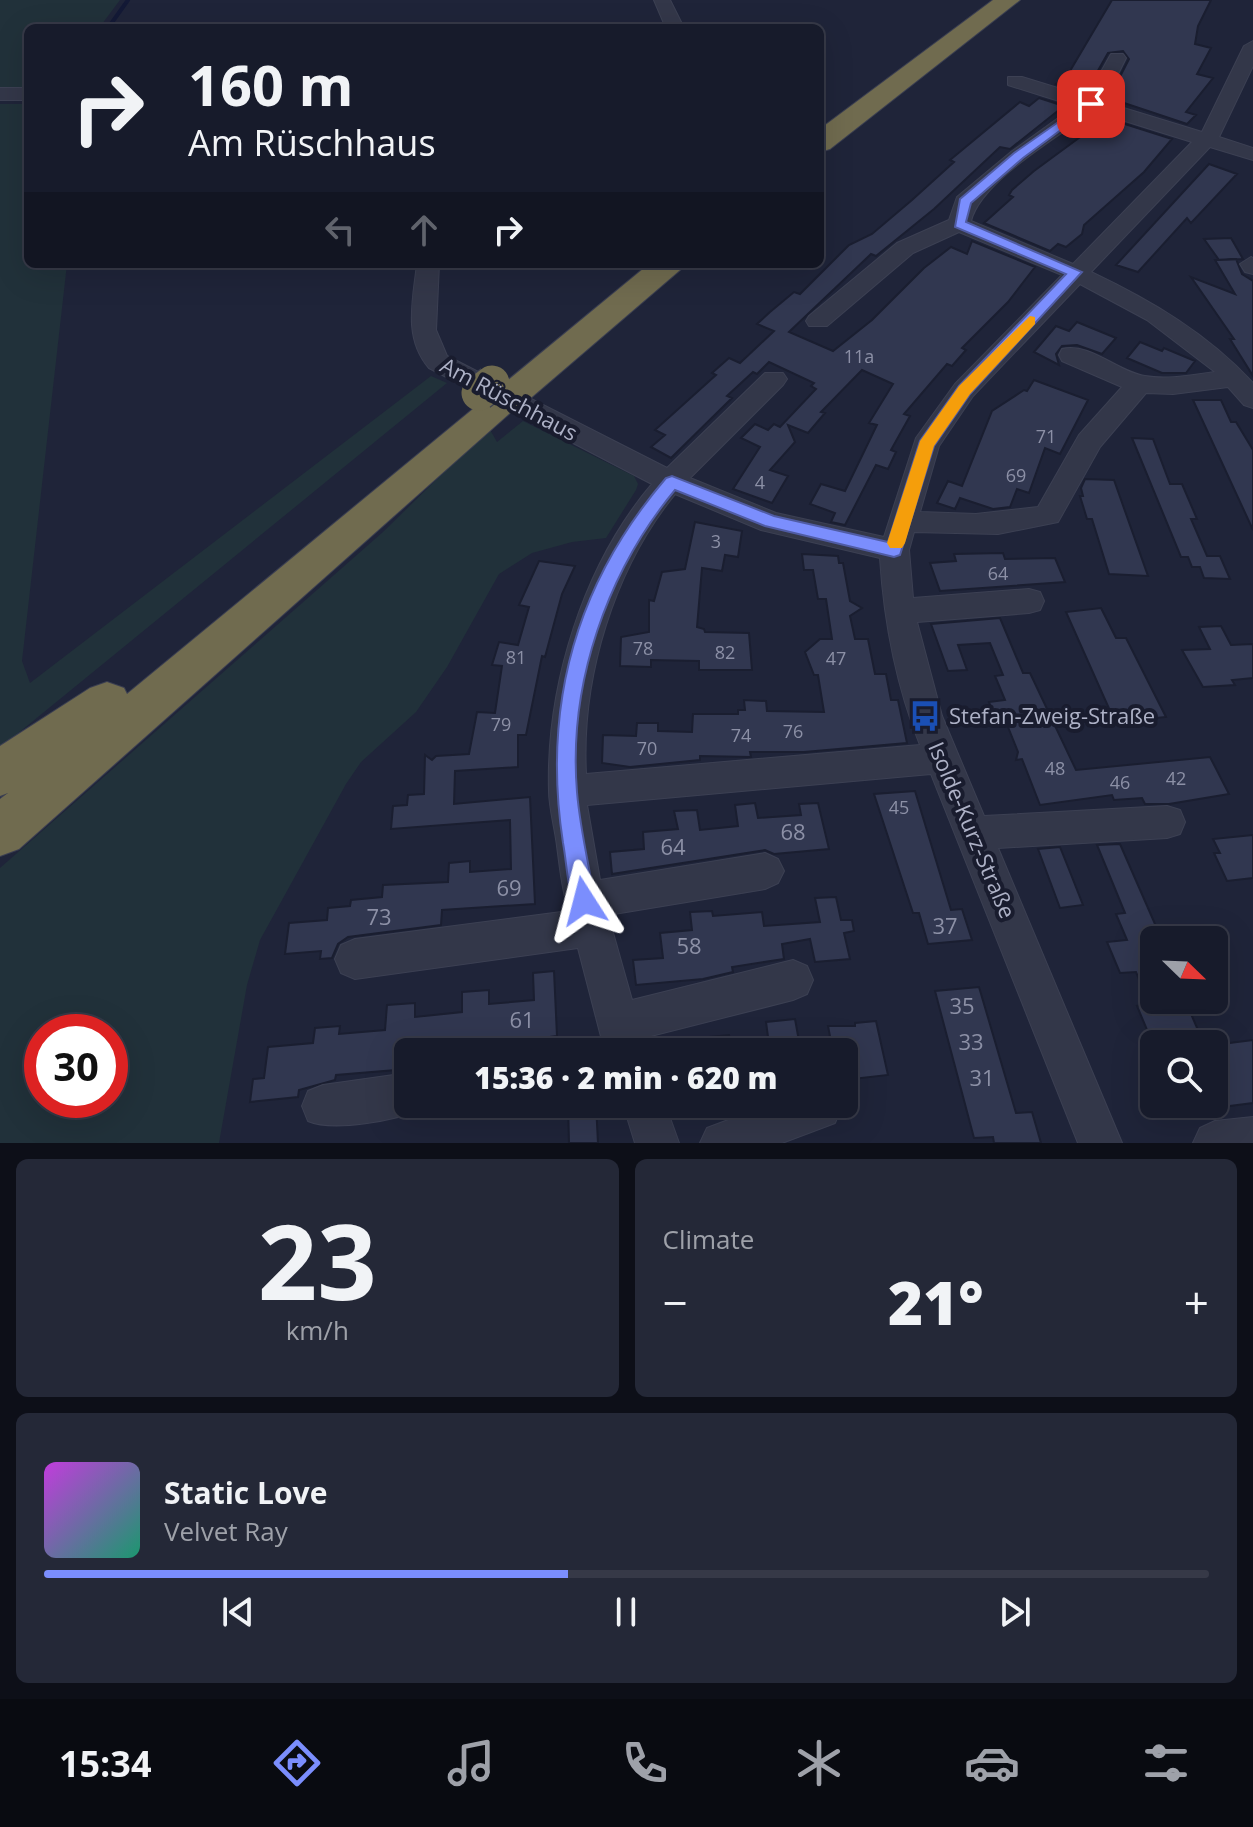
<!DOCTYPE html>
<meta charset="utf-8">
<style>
:root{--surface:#171b2b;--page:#242837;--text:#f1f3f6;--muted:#9ea1a9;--line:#363947;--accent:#7b8efd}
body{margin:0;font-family:"Open Sans",sans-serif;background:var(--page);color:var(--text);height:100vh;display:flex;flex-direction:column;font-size:30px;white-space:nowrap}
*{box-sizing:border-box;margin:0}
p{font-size:26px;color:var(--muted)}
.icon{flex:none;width:44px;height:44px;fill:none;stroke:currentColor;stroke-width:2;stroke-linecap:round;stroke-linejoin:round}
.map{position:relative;height:1143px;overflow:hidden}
.side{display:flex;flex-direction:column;gap:16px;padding:16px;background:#0d0f18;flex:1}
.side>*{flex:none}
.guide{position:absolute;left:24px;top:24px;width:800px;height:244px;border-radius:12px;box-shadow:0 8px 32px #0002,0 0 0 2px var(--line);background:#171b2b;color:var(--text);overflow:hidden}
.needle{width:52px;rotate:113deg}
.buttons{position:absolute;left:1140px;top:926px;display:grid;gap:16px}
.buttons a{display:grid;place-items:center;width:88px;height:88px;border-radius:12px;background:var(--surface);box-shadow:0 8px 32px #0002,0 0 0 2px var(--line);font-size:40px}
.speed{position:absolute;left:24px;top:1014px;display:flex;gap:16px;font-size:40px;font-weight:700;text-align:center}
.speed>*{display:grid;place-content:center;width:104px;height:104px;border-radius:50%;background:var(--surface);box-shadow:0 8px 32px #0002,0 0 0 2px var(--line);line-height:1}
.speed .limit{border:12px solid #d22;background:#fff;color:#111}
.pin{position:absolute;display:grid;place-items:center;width:68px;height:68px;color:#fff;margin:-34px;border-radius:16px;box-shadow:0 4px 12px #0006}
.me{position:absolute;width:88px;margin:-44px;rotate:351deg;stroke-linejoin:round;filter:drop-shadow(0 0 6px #0008)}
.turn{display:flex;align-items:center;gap:28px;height:168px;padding:0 32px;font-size:36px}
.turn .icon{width:104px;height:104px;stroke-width:2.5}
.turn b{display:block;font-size:56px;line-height:68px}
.lanes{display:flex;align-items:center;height:76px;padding:0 32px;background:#0003;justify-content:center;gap:40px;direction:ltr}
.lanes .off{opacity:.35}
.big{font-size:60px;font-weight:800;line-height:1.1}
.side .card{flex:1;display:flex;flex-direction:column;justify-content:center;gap:12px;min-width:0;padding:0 28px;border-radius:12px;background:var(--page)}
.side .dial{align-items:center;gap:0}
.dial b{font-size:104px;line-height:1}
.song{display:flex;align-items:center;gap:24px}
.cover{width:96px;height:96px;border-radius:12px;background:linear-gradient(135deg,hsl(290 70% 55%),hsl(160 70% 35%))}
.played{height:8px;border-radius:4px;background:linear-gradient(90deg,var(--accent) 45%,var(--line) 45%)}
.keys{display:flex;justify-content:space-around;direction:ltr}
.heat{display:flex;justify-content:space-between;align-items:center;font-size:44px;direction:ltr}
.side .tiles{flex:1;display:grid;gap:16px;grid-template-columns:1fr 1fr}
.card:last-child{grid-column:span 2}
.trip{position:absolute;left:394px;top:1038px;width:464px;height:80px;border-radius:12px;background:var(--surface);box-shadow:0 8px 32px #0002,0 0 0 2px var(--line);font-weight:800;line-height:80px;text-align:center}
.tab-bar{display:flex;height:128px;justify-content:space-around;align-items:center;background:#090b11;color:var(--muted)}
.tab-bar .icon{width:56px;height:56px}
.tab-bar .selected{color:var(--accent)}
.tab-bar b{font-size:36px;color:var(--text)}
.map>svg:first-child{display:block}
.green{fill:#21313a;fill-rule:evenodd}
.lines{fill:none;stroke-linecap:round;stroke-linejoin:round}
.stream{stroke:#131936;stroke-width:4}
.building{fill:#313750;stroke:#1a1e30;stroke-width:2}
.minor-casing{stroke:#3c4053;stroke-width:2}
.highway-casing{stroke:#3a3e51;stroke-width:2}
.minor{fill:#333749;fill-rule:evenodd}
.highway{fill:#706b4f;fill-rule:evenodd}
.highway-bridge-casing{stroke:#3a3e51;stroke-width:37;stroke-linecap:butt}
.highway-bridge{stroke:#706b4f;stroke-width:35}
.route{fill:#7b8efd;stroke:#505ca4;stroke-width:2}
.slow{fill:#f59e0b}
.labels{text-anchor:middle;stroke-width:8;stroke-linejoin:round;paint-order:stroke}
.number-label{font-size:18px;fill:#8c90a6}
.street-label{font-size:22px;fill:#adb1c6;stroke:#191c2e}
.poi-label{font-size:22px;fill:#adb1c6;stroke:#191c2e;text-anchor:start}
.near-number-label{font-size:22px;fill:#8c90a6}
</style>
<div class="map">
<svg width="1253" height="1143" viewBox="0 0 1253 1143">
<rect width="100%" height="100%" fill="#1f2439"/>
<!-- green -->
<path class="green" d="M0,0h120l-21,28h-71v62h-28z
M0,104h28v160h39l-45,397 8,22 401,-307 16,7 -447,365z
M523,421l111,55 4,8 -2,6 -30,48 -34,4 -40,11 -33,21 -52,93 -31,45 -55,50 -15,22 -86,156 -13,45 -28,158h-219v-275l383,-336 106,-104 8,14zM42,1032h68v68h-68z"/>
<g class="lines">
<!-- stream -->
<path class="stream" d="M108,28l20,-28"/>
</g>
<!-- building -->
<path class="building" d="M1112,0h99l-13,26 -3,18 16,4 -14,26 16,4 -27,34 10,3 -9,9 -78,-26 20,-39 -6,-8 -15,2 -17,30 -10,9 -25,-8 11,-8z
M1039,98l25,8 -54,43 -10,-2 -66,62 -58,47 -5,-2 -82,78 44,19 39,-31 52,-52 27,-21 16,7 5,-13 63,26 -27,35 -46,46 4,2 -14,16 -5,-2 -43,50 6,2 -19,34 5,2 -8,17 -12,-4 -31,60 -14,-3 4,-9 -25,-9 11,-20 24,7 32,-66 -8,-2 24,-39 -31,-14 -41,42 4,1 -17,20 -20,-8 7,17 -25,28 18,6 -16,27 -39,-14 27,-42 -19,-9 14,-14 13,6 6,-6 6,3 36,-38 -5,-3 3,-3 -45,-21 -12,12 -4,-2 -26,24 5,2 -61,60 -20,-11 14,-12 -10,-5 61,-55 -4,-2 17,-15 11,5 34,-32 -17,-7 13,-12 24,-20 6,2 49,-49 23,-11 40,-34 42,-38 -4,-2 70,-58 9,4z
M1106,118l66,21 -28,33 -60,53 -2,9 -16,13 -8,-3 -8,7 -66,-28 29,-26 -4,-2 3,-5 22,-19z
M1209,164l28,10 -46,49 -4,-5 -49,54 -22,-7z
M1231,238l12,21 -24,1 -15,-21z
M1236,259l6,15 11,7v95l-23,-37h4l-43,-62 44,17 -20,-34z
M1077,322l39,16 -14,16 -25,-9 -15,1 -6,8 3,11 -25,-13 22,-26 13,5z
M1140,342l22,9 2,-3 31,13 -9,12h-24l-35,-15z
M1034,380l54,20 -28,54 -15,-6 -16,45 -12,-4 -7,18 -17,2 -33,-11 -5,11 -18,-6 11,-22 14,5 30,-75 32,-21 3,1z
M1193,400h28l10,22h5l17,28v80z
M1132,438l21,1 17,45h12l15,35h-6l16,37h13l10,23 -26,-1 -4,-11h-8l-4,-10h-7z
M1085,479l29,1 34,96 -39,-2 -17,-55h-5l-7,-23h3l-2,-8z
M695,522l47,9 -4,26 -13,-2 -3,16 -20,-3 -5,59 7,2 1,3 44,1 3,37h-53v-9l-48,-1v7l-31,-1 1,-29 28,-5v-32l5,1 8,-29 23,-3z
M1003,553l2,6 50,-1 10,24 -125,9 -10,-28 26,-2 -2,-7z
M802,554l36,2 1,7h4l7,38 12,7 -12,8 5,23h13l7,35h11l5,26h7l9,43 -103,9h-54l1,5 -51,-1v4l-70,7 -28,-4 1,-28 33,1 1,-13h21v8l34,1 1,-18h45v-4h7l-1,-10 22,1 1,10 57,1 -6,-37h-4l-9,-23 15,-13h12l-6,-40h-8l-5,-29h-9z
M539,561l36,5 -13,28 -17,63 -3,-1 -16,79h-8v32l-63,4 -1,33 76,-7 5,107 -93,6 -1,15 -93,12 -10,7 -6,14 -12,1 1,-8 -36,3 4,-31 38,-3 1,-12 22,-2 1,-6 31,-3 1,-12 65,-3 1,-19 21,-2v11l41,-3 -1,-49 -119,9 2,-23 14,-1 1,-10 16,-1 1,-39 7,5 4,-4 33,-2 8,-42 18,1 7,-47 -10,-1 7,-23 19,3 11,-38 -10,-2z
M1101,608l15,30h10l40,79 -51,5 -49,-110z
M1000,618l23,55h7l46,97 134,-13 19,37 -60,10h-24l-3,-6 -28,2 -2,-5 -72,10 -18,-46 -6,1 2,-8 -14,-35 -9,1 -6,-16 16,-2 -10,-24 8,-1 -13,-32 -32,2 9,25 -19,1 -17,-47z
M1221,626l10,19 22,-1v34l-21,2 3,5 -32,2 -21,-37 28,-1 -11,-22z
M915,791l36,119 11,-1 10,31 -44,4 -9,-31h-6l-39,-119z
M755,803l3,15 43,-3 -2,-11 19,-1 11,46 -55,5 -9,-4 -153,24 -2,-22 34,-3 -1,-17 35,-3 -4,-18 23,-1 3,20 38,-4 -3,-21z
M1253,835v43l-26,3 -13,-28h6l-7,-14z
M1120,844l42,96h-8v60h31l19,44h-30l-4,-9 -20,2 -13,-31 13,-1 -14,-33 -16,1 -13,-31 20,-2 -11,-26 9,-1 -28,-68z
M1060,847l10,25 13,33 -23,3 -22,-59z
M836,897l5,23h11l2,11 -10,2 6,26 -35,3 -5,-23 -28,5 2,15 -52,8 1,5 -30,7 -67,6 -3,-25 30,-2 -3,-25 32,-3 -2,-18 22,-1 1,5 49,-4 2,14 56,-4 -5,-24z
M554,971l3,65 -68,9 -1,5 -9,2h-71v17l-72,6 -1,5 -36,10 -1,7 -48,5 3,-23 11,-1 4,-31 45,-4 2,-15 25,-2 -1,8 46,-4 2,-25 28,-2v14l47,-5v-20l27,-2v14l45,-4 -1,-27z
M979,987l37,126 16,-1 9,31h-47l-1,-6 -19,1 -39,-147z
M795,1019l6,33h-31l-4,-30z
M876,1021l12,54 -44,5v-28h-11l-5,-26h27v-3z
M729,1035l3,17h-53l-1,-12z
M1253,1040v63l-39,5v-63z
M568,1104h28l2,39h-29z"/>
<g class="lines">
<defs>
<path id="minor" d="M654,0h16l14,28h-18z
M1253,41v25l-34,71 34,11v12l-43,-13 -119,125c61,29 117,62 162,111v25l-9,-3 -16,-18 -55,7 -27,-1 -46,54 -42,75 -60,12 -84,-2 -5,18 4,48 116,-9 11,3 4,9 -4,9 -11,3 -112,9 25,94 42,100 183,-10 13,4 5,12 -5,12 -13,4 -169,10 124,295h-44l-147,-369 -344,31 13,75 165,-27 13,6 6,12 -6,12 -13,6 -157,26 24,85 161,-40 14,6 6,14 -6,14 -14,6 -150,38 4,14h-42l-27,-104 -223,31 -14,-6 -6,-14 6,-14 14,-6 214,-28c-7,-19 -9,-44 -12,-65 -2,-18 -8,-38 -8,-55 -3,-105 34,-226 103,-307l-223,-116c-26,-30 -16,-68 -12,-104h22l-3,66 11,26 220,112 98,-95h18l4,6 -4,6 -93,93 86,35 108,24 32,-99 39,-54 107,-109 -103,-43 -46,21 -86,73h-18l-3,-5 3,-5 88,-73 52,-23 8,-23 54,-45 64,-46 -67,-21v-8h14l65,20 24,-43h12l3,4 -22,44 98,30 42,-86zM1093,111l99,31 -119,122 -102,-43c10,-40 88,-85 122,-110zM1080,284l67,36 68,52c-23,3 -47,8 -70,4 -27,-4 -55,-34 -83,-27l-3,6 3,6 60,26 -43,48 -41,72 -62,7 -56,-2 19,-66 34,-50zM675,494l86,36 119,28c4,63 16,127 40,187l-334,29c-5,-97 28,-205 89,-280z
M0,88h28v12h-28z
M1251,257l2,1v16l-8,-2 -5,-8z
M408,1073v31h17l-2,5c-27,11 -89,23 -115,12l-6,-15 6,-15 15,-6z
M623,1104h42l14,39h-44z
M771,1104h69l1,4 -6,15 -53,20h-82l7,-15z
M1253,1117v26h-60l7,-15 15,-7z"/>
<path id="highway" d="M993,0h27l-190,149 -10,3v-23z
M649,264h38l-161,138 -6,2 -501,445 -19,7v-57l8,-6 -8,3v-50l90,-58 17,-6 17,6 3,6z"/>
</defs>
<!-- minor casing -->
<use href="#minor" class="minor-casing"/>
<!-- highway casing -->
<use href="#highway" class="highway-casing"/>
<!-- minor -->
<use href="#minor" class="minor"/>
<!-- highway -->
<use href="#highway" class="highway"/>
<defs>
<path id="highway-bridge" d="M479,393l13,-10"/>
</defs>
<!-- highway-bridge casing -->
<use href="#highway-bridge" class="highway-bridge-casing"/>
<!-- highway-bridge -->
<use href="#highway-bridge" class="highway-bridge"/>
</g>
<!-- route -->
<path class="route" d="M1087,102l9,2 -73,54 -52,45 -5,19 116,50 -112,122 -36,52 -34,109 -6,2 -129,-31 -90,-36c-68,82 -107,194 -98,302 3,37 12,73 18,109l-3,8 -8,3 -8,-3c-9,-20 -9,-45 -13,-66 -21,-137 13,-260 103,-365l6,-2 102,40 114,26 32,-101 39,-55 107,-112 -111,-47 5,-28 54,-46z"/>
<!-- slow -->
<path class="slow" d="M1030,316l5,1v7l-65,70 -36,52 -29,97 -3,5h-12l-3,-5 33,-102 39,-55z"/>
<!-- icons -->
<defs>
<symbol id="bus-bare" viewBox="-9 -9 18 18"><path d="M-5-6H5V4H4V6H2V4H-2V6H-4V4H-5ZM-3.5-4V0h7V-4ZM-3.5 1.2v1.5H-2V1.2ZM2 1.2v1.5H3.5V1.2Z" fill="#1a4fb4" stroke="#191c2e" stroke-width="2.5" paint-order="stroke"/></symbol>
</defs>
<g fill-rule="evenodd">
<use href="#bus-bare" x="903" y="694" width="44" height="44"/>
</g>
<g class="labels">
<!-- number labels -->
<g class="number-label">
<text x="859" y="363">11a</text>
<text x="1046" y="443">71</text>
<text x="1016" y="482">69</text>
<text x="760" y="489">4</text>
<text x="716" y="548">3</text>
<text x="998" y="580">64</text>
<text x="643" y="655">78</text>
<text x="725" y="659">82</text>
<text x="516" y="664">81</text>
<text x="836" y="665">47</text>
<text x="501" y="731">79</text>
<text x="793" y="738">76</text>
<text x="741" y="742">74</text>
<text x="647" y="755">70</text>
<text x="1055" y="775">48</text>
<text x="1176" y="785">42</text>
<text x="1120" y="789">46</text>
<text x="899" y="814">45</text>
</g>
<!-- street labels -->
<g class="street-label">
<text transform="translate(509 399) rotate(28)" y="8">Am Rüschhaus</text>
<text transform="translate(972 830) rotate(67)" y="8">Isolde-Kurz-Straße</text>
</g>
<!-- poi labels -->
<g class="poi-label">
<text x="949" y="724">Stefan-Zweig-Straße</text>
</g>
<!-- near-number labels -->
<g class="near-number-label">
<text x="793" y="840">68</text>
<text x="673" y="855">64</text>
<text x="509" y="896">69</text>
<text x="379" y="925">73</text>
<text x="945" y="934">37</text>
<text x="689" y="954">58</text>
<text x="962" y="1014">35</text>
<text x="522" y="1028">61</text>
<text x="971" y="1050">33</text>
<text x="982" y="1086">31</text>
</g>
</g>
</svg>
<div class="buttons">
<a><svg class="needle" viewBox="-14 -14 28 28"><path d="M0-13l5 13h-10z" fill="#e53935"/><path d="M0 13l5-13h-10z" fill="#9ea1a9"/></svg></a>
<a><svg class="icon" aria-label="search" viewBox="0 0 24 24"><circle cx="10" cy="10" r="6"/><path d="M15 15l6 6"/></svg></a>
</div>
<div class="speed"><div class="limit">30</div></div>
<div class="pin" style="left:1091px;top:104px;background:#d93025"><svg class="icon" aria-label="arrive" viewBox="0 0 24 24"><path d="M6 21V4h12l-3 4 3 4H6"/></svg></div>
<svg class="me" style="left:584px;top:901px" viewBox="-20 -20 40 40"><path d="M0-17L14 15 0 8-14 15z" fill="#7b8efd" stroke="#fff" stroke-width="4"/></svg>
<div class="trip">15:36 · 2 min · 620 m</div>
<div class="guide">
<div class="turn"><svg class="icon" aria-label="right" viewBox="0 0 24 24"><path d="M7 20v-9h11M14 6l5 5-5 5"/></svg><div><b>160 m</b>Am Rüschhaus</div></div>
<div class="lanes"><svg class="icon off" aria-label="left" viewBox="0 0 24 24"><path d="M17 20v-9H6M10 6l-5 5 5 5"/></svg><svg class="icon off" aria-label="ahead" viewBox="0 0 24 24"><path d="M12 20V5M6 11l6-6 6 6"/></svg><svg class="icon" aria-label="right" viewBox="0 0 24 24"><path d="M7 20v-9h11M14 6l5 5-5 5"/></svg></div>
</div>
</div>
<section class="side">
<div class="tiles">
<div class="card dial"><b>23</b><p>km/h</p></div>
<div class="card"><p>Climate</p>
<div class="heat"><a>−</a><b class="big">21°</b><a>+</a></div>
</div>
<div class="card">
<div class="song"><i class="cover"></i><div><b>Static Love</b><p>Velvet Ray</p></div></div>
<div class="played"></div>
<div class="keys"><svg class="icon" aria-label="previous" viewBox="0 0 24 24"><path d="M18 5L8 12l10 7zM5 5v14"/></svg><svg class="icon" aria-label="pause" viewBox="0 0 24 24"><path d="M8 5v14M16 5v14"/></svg><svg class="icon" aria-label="next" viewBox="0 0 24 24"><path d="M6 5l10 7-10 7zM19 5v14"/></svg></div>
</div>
</div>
</section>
<nav class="tab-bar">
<b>15:34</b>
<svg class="icon selected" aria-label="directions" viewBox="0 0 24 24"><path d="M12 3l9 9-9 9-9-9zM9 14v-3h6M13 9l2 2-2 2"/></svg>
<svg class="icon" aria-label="music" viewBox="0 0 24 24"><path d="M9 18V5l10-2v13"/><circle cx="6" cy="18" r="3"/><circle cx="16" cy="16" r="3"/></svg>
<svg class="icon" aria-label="phone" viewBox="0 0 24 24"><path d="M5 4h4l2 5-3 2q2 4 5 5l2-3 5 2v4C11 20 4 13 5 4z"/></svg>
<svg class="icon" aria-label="climate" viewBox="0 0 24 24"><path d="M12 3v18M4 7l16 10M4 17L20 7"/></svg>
<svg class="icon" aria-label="car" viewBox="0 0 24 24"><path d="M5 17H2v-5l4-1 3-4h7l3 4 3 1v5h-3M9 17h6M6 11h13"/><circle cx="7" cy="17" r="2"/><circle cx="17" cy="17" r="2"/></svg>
<svg class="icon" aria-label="filters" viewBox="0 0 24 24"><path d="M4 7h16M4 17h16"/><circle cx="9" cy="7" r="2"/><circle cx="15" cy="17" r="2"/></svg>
</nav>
